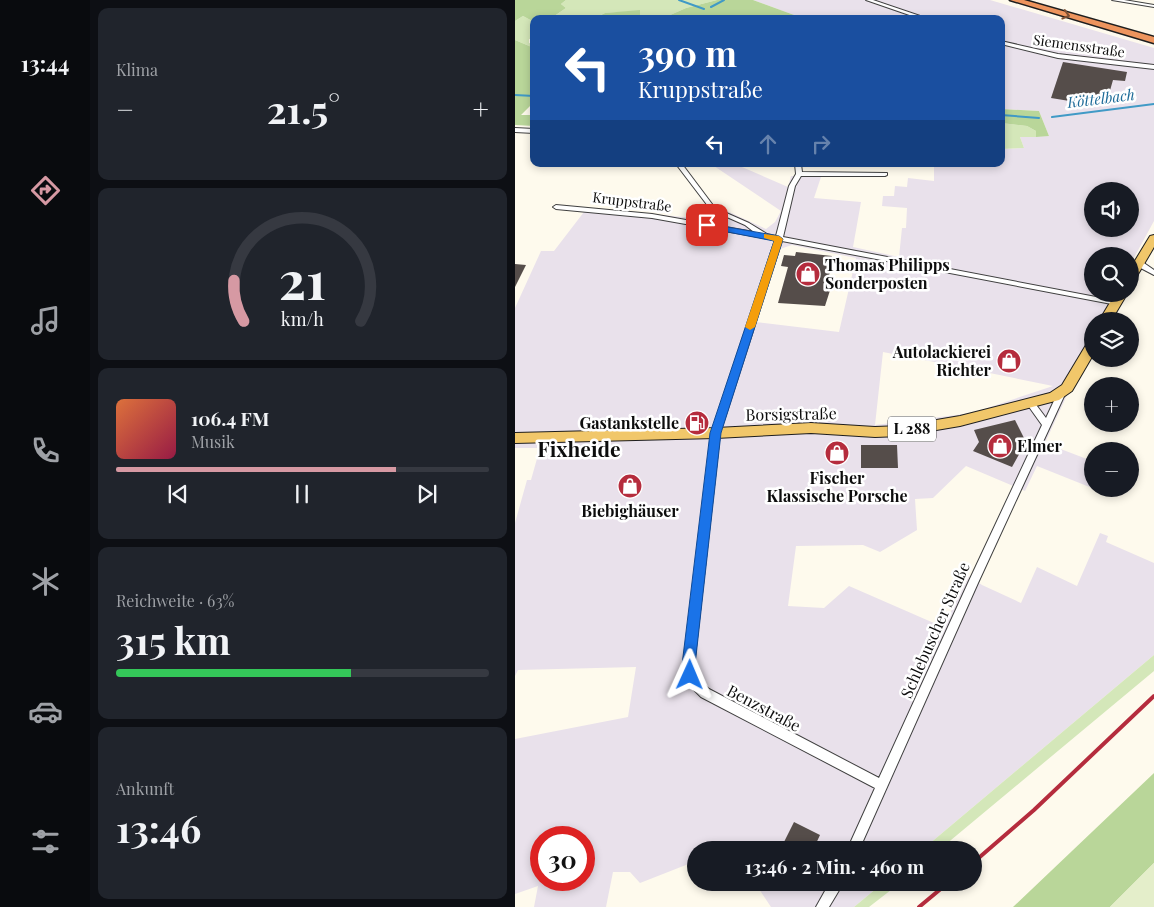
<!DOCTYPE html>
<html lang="de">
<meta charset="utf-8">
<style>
:root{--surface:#171b24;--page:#20242c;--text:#f1f3f6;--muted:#9ea1a6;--line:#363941;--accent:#d699a3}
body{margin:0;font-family:"Playfair Display",serif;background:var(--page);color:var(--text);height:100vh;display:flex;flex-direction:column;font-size:19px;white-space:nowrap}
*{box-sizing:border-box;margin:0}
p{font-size:16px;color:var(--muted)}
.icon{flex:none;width:28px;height:28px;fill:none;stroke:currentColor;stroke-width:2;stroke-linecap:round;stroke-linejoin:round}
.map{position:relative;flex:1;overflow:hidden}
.panel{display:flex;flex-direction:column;gap:8px;padding:8px;background:#0d0f14;width:425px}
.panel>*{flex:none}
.guide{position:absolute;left:15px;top:15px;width:475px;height:152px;border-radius:10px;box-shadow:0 2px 8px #0003;background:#1a4fa0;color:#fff;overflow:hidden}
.controls{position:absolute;left:569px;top:182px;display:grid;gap:10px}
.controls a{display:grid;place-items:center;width:55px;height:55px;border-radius:50%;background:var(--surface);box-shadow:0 2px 8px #0003;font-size:25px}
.speed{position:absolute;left:15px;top:826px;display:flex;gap:10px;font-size:25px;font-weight:700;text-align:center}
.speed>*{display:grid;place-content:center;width:65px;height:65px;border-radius:50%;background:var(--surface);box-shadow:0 2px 8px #0003;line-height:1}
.speed .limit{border:8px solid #d22;background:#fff;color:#111}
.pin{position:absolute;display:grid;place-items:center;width:42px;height:42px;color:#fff;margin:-21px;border-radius:10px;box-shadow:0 2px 8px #0006}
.me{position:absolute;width:55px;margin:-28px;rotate:1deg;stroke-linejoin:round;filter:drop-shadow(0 0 4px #0008)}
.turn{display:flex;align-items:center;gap:18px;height:105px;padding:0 25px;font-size:22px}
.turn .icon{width:65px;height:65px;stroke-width:2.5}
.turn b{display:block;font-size:35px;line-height:42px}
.lanes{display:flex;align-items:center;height:48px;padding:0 25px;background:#0003;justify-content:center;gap:25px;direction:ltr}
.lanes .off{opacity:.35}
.big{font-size:38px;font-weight:700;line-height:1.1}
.panel .widget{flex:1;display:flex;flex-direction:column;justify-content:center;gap:8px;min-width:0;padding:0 18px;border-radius:10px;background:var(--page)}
.panel .dial{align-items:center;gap:0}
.dial svg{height:130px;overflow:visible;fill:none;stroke:var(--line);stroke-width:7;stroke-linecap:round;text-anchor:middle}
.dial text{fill:var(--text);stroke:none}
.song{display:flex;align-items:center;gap:15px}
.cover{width:60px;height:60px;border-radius:8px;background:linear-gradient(135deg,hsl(20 70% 55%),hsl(340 70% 35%))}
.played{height:5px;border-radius:2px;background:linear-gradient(90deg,var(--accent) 75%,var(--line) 75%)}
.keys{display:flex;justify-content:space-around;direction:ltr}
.heat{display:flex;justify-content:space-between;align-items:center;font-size:28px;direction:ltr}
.charge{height:8px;border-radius:4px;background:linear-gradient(90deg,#34c759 63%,var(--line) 0)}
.trip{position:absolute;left:172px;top:841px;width:295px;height:50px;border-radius:25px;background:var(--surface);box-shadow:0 2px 8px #0003;font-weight:700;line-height:50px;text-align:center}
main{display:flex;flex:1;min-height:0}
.tab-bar{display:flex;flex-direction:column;width:90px;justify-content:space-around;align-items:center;background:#090b0e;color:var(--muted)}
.tab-bar .icon{width:35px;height:35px}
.tab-bar .current{color:var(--accent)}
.tab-bar b{font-size:22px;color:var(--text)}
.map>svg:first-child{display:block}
.industrial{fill:#e9e1eb;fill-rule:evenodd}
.green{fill:#d4e7b9}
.forest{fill:#b9d699}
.pitch{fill:#e4eeca}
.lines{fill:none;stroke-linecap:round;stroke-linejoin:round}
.stream{stroke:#409ac6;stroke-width:2}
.building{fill:#554d4a}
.street-casing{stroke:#404040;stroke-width:2}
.primary-casing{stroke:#1e1e1e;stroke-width:2}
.highway-casing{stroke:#1e1e1e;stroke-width:3}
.street{fill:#fff;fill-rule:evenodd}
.primary{fill:#f1c76a;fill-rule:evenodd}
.highway{fill:#ed945d;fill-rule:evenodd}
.rail{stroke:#b52c3d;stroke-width:4}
.oneway{stroke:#7d5035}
.route{fill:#1a73e8;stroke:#114b97}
.slow{fill:#f59e0b}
.labels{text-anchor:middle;stroke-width:5;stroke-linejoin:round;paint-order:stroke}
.far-street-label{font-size:14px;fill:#0d0d0d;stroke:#fff}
.far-water-label{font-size:15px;font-style:italic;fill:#1d6b98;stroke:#fff}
.shield{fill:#fff;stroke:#565656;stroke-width:1}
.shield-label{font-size:15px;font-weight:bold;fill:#0d0d0d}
.poi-label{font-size:16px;font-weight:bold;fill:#0d0d0d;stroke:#fff;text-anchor:start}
.street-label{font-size:16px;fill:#0d0d0d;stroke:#fff}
.district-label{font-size:21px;font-weight:bold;fill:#0d0d0d;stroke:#fff}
</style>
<main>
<nav class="tab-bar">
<b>13:44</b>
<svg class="icon current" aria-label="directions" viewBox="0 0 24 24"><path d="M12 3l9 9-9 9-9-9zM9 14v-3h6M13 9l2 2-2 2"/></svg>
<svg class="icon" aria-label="music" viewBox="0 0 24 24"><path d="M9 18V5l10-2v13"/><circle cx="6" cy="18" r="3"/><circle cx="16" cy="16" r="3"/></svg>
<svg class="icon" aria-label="phone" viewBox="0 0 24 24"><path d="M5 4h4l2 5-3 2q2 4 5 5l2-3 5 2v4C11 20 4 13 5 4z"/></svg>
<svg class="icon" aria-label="climate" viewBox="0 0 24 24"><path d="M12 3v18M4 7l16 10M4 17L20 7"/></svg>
<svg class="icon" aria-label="car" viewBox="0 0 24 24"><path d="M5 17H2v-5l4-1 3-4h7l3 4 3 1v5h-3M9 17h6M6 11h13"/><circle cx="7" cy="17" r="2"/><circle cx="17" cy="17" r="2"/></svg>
<svg class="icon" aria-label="filters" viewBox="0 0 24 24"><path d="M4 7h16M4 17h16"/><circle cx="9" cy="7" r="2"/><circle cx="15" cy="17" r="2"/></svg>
</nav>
<section class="panel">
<div class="widget"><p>Klima</p>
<div class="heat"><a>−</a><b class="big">21.5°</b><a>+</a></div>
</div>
<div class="widget dial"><svg viewBox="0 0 100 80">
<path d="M14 69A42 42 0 1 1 86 69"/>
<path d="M14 69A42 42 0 0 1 8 44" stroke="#d699a3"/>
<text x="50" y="56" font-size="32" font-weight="700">21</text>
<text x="50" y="72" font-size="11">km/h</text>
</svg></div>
<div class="widget">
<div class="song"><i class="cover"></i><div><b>106.4 FM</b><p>Musik</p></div></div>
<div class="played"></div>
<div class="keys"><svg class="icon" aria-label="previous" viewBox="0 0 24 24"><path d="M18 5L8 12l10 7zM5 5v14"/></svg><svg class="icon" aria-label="pause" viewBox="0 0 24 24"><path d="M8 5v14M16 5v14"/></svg><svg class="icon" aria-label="next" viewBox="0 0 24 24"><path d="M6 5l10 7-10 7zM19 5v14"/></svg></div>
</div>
<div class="widget"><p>Reichweite · 63%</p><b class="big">315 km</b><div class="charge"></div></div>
<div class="widget"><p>Ankunft</p><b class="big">13:46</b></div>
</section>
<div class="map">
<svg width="639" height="907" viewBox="0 0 639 907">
<rect width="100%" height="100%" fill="#fefaed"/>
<!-- industrial -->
<path class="industrial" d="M238,0h237l164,48v173l-24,44v-9h-37v38h22l-13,27h-9l-1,20 -47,102 47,18v27l-55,-22 -12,25 -59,-25 -33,32 -18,1 2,31 -37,22 -17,-7 -67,1 -8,60 36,2 25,-22 94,41 26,-51 13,9 39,18 16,-36 40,19 23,-53 8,3 -2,6 48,21v92l-232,195h-226v23l-5,-10 -51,20 -10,-11h-17l-7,35h-72l4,-21 -23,8v-155l113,-22 8,-50 -118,3 -3,6v-153l12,-43h4l9,-32h-25v-140l26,-57h13l33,-43 107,10 22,-12 50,23 9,-7 6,-11 -70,-47h24l53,23 3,-11 30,1 -7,21 47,4 -8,45 46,10 3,-29h4l1,-20 -25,-2 1,-10h11l1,-10 12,1 1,-9 26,3v-17h67v-15l23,-1 -4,-11 29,-1 -10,-25 -38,-2v-90h-196zM578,191h37v38h-37zM277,245l64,13 -17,74 -83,-10 20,-67 4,-6zM368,352l72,14 98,20 -81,27 -97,12zM26,838h43v42h-43z
M240,883h128l-29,24h-83z"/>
<!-- green -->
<path class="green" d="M51,0h151l-31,8 -25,11h-21v-8l-35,2 -12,6h-43l16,-11 -5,-4z
M8,16l11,6v17h-5v4l5,1v4l-19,-8v-19z
M486,123l26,3 9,5v6h-16l4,11 -23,1z
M639,655v16l-215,179h-17z
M368,883h17l-31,24h-15z"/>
<!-- forest -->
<path class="forest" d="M0,0h51l-5,4 5,4 -16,11h-16v3l-11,-6 -8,5z
M202,0h36l52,19h-144l25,-11z
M125,10v9h-47l12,-6z
M0,40l19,8v54l-13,13h13v11l-19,-1z
M486,109l38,2 10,25 -13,1v-6l-9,-5 -26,-3z
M639,773v90l-44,44h-97z"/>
<!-- pitch -->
<path class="pitch" d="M639,863v44h-44z"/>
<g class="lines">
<!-- stream -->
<path class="stream" d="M164,0l25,9
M196,7l13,-7
M0,95l19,1
M486,115l38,3
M537,117l102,-13"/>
</g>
<!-- building -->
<path class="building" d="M548,62l64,10 -2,9 -12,-1 -6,21 -17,-2 -2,5 -37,-6z
M281,252l36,4 -1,3 2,1 -5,20 5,1 -8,25 -47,-3 10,-36 -7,-1 3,-11 11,1z
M0,264l11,1 -11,22z
M500,420l11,22 -14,25 -39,-16 6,-9 -5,-12z
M346,445h36l1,23h-37z
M279,822l26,13 -7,15h-15l-14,-8z"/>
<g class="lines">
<defs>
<path id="street" d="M351,0h7l56,19h-8z
M597,0h12l30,5v2z
M486,41l57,13 96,11v4l-96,-11 -57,-14z
M0,128l19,1v4l-19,-1z
M161,164h6l33,44 34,15 18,11 9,2 13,-50 7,-12 -1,-10h6l1,8 85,1v2l-2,1h-84l-6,10 -12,51 334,64 4,2 -4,2 -335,-64 -62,192 -26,232 3,13 12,11 170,89 89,-195 74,-158 -15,-21 4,-3 3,1 12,16 13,-28h6l1,2 -88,191 -119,267h-12l28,-62 -174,-91 -12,-12 -5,-15 28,-237 63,-193 -123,-22 -96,-9 -3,-2 3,-2 96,9 102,18 -9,-7 -34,-15z
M620,261h6l13,9v5l-19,-10z
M315,882h14l-15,25h-13z"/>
<path id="primary" d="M639,235v12l-20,34 -4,1v-13l20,-33z
M600,294h12l-16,27h-12z
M578,339v16l-21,36 -13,9 -99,26 -59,10 -26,1 -64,-4 -95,5 -201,5v-10l201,-5 95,-5 64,4 26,-1 59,-10 90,-23 12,-8 27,-45z"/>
<path id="highway" d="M495,0h14l130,37v6z"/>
</defs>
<!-- street casing -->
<use href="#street" class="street-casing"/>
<!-- primary casing -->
<use href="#primary" class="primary-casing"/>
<!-- highway casing -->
<use href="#highway" class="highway-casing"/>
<!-- street -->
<use href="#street" class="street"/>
<!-- primary -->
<use href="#primary" class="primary"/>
<!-- highway -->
<use href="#highway" class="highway"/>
<!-- rail -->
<path class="rail" d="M459,862l60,-52 120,-114
M404,907l30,-25"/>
</g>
<!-- one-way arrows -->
<defs><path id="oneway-chevron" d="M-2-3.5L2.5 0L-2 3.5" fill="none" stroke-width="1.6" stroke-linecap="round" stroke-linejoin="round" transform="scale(1.25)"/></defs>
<use class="oneway" href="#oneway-chevron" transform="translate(551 15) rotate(16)"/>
<!-- route -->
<path class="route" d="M189,223l75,13 4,3 -62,194 -26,232 2,10 -2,5 -5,1 -5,-1 -3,-15 28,-232 64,-192 -67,-13 -5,-3z"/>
<!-- slow -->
<path class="slow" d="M249,234l15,2 4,3 -28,88 -5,3 -5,-3 29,-86 -10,-3z"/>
<!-- icons -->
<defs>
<symbol id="shop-disc" viewBox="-11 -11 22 22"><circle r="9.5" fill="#b52c3d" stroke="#fff"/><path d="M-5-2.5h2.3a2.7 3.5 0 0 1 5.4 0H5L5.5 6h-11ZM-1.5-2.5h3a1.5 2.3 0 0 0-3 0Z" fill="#fff"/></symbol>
<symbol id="fuel-disc" viewBox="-11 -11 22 22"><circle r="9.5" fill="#b52c3d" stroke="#fff"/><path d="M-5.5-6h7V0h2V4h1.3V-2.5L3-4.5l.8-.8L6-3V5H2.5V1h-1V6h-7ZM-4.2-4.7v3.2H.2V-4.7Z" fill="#fff"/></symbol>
</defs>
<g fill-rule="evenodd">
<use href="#shop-disc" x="279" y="260" width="28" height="28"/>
<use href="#shop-disc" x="480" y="347" width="28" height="28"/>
<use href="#fuel-disc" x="168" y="409" width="28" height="28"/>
<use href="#shop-disc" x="471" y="432" width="28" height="28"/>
<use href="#shop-disc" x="308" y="439" width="28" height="28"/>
<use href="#shop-disc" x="101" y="472" width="28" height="28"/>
</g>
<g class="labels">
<!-- far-street labels -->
<g class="far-street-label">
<text transform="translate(564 46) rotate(8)" y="5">Siemensstraße</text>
<text transform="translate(117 202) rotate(7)" y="5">Kruppstraße</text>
</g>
<!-- far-water labels -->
<g class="far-water-label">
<text transform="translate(586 99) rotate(-7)" y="5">Köttelbach</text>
</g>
<!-- shield labels -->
<rect class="shield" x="373" y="416.5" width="48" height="25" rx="4"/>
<g class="shield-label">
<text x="397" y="434">L 288</text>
</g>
<!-- poi labels -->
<g class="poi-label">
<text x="310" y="271">Thomas Philipps<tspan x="310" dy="18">Sonderposten</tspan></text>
<text x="476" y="358" text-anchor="end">Autolackierei<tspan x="476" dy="18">Richter</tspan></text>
<text x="164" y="429" text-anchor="end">Gastankstelle</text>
<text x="502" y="452">Elmer</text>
<text x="322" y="484" text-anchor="middle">Fischer<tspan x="322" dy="18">Klassische Porsche</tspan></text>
<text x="115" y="517" text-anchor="middle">Biebighäuser</text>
</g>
<!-- street labels -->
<g class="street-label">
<text transform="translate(276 414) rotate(-1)" y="6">Borsigstraße</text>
<text transform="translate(420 630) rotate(-66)" y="6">Schlebuscher Straße</text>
<text transform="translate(249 708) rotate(28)" y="6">Benzstraße</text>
</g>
<!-- district labels -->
<g class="district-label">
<text x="64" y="457">Fixheide</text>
</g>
</g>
</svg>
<div class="controls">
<a><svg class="icon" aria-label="sound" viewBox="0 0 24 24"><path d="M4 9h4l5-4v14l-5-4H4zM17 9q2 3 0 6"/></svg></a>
<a><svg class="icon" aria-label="search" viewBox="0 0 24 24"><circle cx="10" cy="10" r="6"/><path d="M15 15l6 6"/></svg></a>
<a><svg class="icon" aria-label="layers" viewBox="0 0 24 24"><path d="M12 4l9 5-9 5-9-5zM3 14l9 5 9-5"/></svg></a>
<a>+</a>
<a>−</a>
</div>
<div class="speed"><div class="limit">30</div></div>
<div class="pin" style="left:192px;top:225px;background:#d93025"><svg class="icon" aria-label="arrive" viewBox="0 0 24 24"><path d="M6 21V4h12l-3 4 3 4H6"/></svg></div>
<svg class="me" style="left:175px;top:675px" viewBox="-20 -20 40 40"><path d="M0-17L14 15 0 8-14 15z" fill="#1a73e8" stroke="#fff" stroke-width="4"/></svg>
<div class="trip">13:46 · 2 Min. · 460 m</div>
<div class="guide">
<div class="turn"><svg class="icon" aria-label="left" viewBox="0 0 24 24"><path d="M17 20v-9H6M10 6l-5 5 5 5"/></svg><div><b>390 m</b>Kruppstraße</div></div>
<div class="lanes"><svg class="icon" aria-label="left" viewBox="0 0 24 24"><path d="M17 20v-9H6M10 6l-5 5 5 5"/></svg><svg class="icon off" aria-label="ahead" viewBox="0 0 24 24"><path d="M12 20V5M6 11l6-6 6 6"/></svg><svg class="icon off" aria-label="right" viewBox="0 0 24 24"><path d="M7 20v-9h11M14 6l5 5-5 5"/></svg></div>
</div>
</div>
</main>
